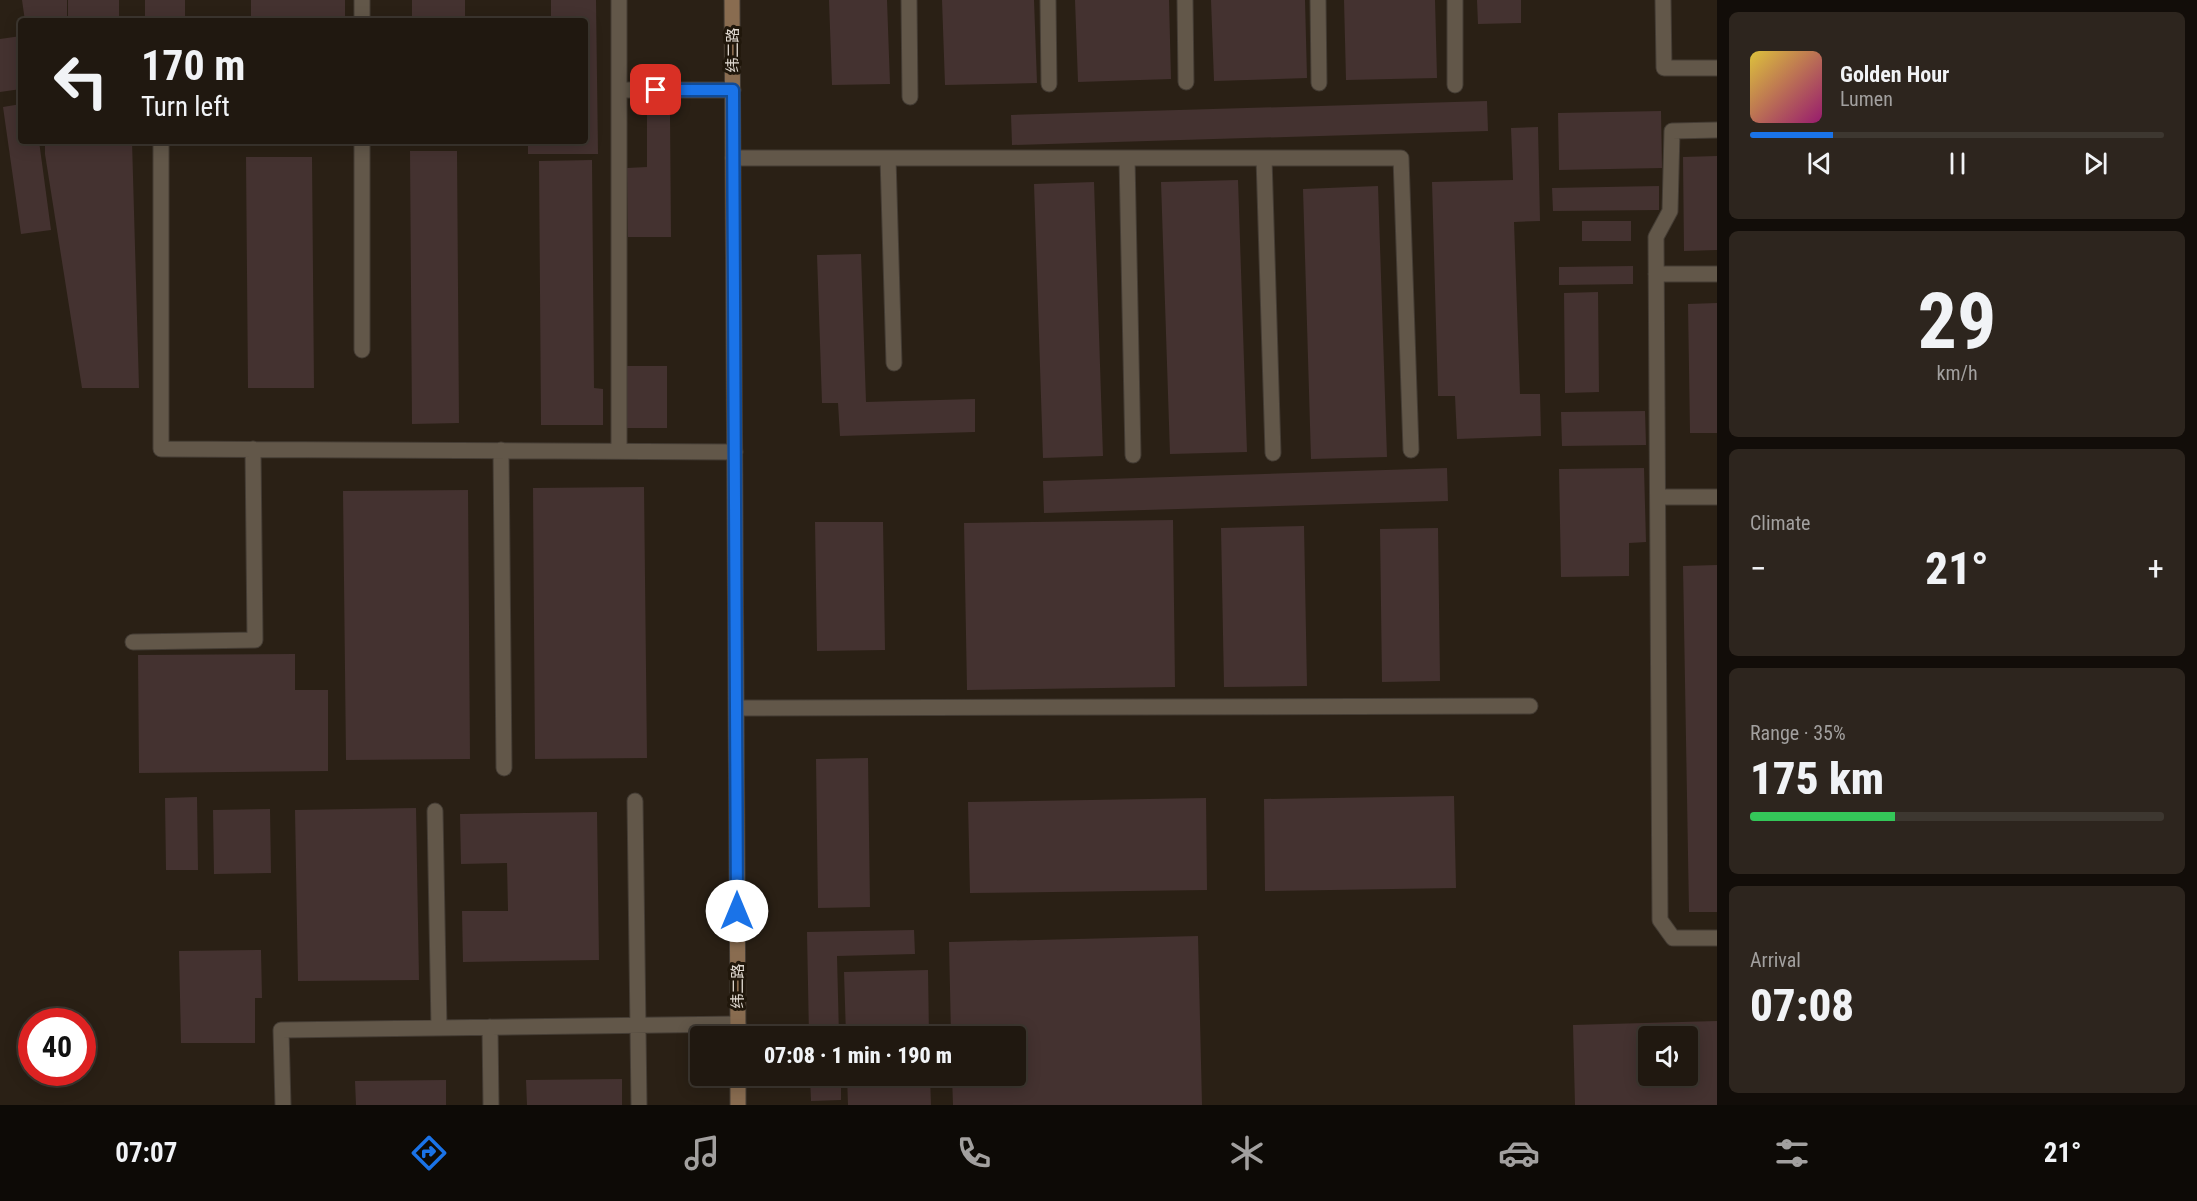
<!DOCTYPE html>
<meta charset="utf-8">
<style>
:root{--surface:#201810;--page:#2d251e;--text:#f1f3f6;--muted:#a2a09f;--line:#3d3730;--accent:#1a73e8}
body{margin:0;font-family:"Roboto Condensed","Noto Sans SC",sans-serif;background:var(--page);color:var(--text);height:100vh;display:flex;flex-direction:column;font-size:22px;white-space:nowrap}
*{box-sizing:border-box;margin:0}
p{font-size:20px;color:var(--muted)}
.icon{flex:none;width:33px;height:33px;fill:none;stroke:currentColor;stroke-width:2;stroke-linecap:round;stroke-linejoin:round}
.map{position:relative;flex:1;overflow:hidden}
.sheet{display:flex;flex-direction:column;gap:12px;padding:12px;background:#120d09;width:480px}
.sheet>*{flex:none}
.guide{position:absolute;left:18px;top:18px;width:570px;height:126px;border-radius:6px;box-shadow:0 3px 15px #0003,0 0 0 2px var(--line);background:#201810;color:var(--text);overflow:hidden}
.controls{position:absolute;left:1638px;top:1026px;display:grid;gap:12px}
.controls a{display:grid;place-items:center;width:60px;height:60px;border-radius:6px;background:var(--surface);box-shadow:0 3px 15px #0003,0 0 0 2px var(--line);font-size:30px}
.speed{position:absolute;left:18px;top:1008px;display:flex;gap:12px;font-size:30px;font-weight:700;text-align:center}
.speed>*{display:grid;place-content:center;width:78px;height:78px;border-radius:50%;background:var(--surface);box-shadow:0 3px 15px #0003,0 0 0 2px var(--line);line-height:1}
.speed .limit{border:9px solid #d22;background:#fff;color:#111}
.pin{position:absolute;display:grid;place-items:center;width:51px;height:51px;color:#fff;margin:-26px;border-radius:12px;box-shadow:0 3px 9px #0006}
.me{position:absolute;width:66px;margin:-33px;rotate:0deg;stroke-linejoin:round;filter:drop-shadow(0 0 4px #0008)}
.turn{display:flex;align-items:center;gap:21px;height:126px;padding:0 24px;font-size:27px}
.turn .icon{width:78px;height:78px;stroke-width:2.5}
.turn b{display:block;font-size:42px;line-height:51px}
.big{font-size:45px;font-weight:800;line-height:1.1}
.sheet .widget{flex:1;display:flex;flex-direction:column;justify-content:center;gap:9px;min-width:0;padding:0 21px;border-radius:9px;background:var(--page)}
.sheet .dial{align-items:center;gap:0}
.dial b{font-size:78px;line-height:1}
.song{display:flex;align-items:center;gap:18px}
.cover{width:72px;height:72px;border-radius:9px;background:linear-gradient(135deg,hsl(50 70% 55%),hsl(320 70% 35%))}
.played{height:6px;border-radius:3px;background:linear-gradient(90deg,var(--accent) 20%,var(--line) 20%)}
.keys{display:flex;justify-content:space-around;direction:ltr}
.heat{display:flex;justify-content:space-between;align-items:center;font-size:33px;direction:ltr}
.charge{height:9px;border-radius:4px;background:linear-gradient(90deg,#34c759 35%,var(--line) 0)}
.trip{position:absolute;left:690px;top:1026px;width:336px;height:60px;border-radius:6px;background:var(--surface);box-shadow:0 3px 15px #0003,0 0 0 2px var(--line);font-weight:800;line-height:60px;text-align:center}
.dock{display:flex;height:96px;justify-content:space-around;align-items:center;background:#0d0a06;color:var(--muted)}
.dock .icon{width:42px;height:42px}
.dock .active{color:var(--accent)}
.dock b{font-size:27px;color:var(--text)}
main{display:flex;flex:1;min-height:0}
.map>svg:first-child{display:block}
.building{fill:#443230;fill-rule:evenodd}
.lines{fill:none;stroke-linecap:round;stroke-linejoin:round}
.lane-casing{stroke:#443c34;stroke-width:17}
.secondary-casing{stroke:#443c34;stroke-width:17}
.lane{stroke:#625749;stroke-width:15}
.secondary{stroke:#896c50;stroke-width:15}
.route-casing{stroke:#114b97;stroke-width:15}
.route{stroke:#1a73e8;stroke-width:10}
.labels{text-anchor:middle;stroke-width:6;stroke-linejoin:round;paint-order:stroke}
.street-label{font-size:15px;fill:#e1dad2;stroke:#20170b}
</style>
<main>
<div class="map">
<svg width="1717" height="1105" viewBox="0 0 1717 1105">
<rect width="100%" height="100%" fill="#2a2015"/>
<!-- building -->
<path class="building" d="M22,0h45v21h-42z
M68,0h51v21h-51z
M145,0h40v21h-40z
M251,0h94v21h-94z
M412,0h53v21h-53z
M551,0h45l2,154h-70v-13h57v-120h-34z
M829,0h58l3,84 -58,1z
M942,0h92l3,83 -92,2z
M1075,0h94l2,79 -93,3z
M1211,0h94l2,78 -93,3z
M1344,0h91l2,78 -91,2z
M1477,0h44v23l-43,1z
M21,36v53l-21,3v-53z
M1487,101l1,30 -476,14 -1,-30z
M21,104v37h18l12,89 -30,4 -18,-127z
M1661,111l1,57 -103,2 -1,-57z
M647,115h23l1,122h-43l-1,-69 20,-1z
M1538,127l2,94 -26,1 6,172h20l1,42 -84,3 -2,-43h-17l-6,-214 81,-2 -2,-52z
M45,141h87l7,247h-57l-37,-234z
M410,151h47l2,272 -47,1z
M1717,156v94l-33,1 -1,-94z
M246,157h66l2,231h-66z
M592,160l2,228 9,1v36h-62l-2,-264z
M1238,180l9,272 -77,2 -9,-272z
M1094,182l9,274 -60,2 -9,-274z
M1378,186l9,271 -76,2 -8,-270z
M1659,186v24l-106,1 -1,-23z
M1582,221h49v20h-49z
M861,254l5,148 109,-3v33l-135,4 -2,-33h-16l-5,-148z
M1633,266v18l-74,1v-18z
M1598,292l1,100 -34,1 -1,-100z
M1717,303v130h-27l-2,-129z
M624,366h43v62h-43z
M1645,411l1,34 -84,1 -1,-34z
M1447,468l1,33 -404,12 -1,-32z
M1644,468l2,74 -17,1v33l-68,1 -2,-108z
M644,487l3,271 -112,1 -2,-271z
M468,490l2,269 -124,1 -3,-269z
M1173,520l2,167 -208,3 -3,-167z
M815,522h68l2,128 -68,1z
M1304,526l3,160 -83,1 -3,-159z
M1438,528l2,153 -58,1 -2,-153z
M1717,565v347h-28l-6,-346z
M295,654v36h33v81l-189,2 -1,-118z
M868,758l2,149 -52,1 -2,-149z
M1454,796l2,92 -191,3 -1,-92z
M197,797l1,73h-32l-1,-72z
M1206,798l1,92 -237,3 -2,-91z
M416,808l3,172 -121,1 -3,-171z
M270,809l1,64 -57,1 -1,-64z
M597,812l2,148 -136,2 -1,-51h46l-1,-48 -46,1 -1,-50z
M914,930l1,24 -78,2 2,80h-30l-2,-104z
M1198,936l4,169h-249l-1,-29h64v-40h-65l-2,-94z
M261,950l1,48h-7v45h-74l-2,-92z
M928,970l1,66h-83l-2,-64z
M1717,1021v84h-142l-2,-80zM1648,1036h40v40h-40z
M810,1076h31v24l-30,1z
M847,1076h83l1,29h-83z
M622,1079v26h-95l-1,-25z
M446,1080v25h-90l-1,-24z"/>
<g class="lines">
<defs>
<path id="lane" d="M362,0v21
M909,0l1,97
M1048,0l1,84
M1185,0l1,82
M1318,0l1,83
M1663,0l1,68h53
M1455,85v-85
M619,90h114
M1717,130l-45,1 -2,80 -14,26 4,683 13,18h44
M161,141v308l574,3
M733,158h668l10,292
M888,158l6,205
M1127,158l6,297
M1264,158l9,295
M1656,274h61
M362,350v-209
M501,450l3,318
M619,451v-451
M1658,497h59
M133,642l122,-2 -2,-191
M737,708l793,-2
M635,801l4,304
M435,811l4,217
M490,1027l1,78
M283,1105l-2,-75 457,-6"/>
<path id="secondary" d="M732,0l6,1036
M738,1076v29"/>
</defs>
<!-- lane casing -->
<use href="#lane" class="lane-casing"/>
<!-- secondary casing -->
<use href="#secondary" class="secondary-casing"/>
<!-- lane -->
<use href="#lane" class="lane"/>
<!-- secondary -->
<use href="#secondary" class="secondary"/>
</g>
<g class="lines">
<defs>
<path id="route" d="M656,90h77l4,821"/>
</defs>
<!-- route casing -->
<use href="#route" class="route-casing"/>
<!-- route -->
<use href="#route" class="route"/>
</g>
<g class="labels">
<!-- street labels -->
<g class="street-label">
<text transform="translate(733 50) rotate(-90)" y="5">纬二路</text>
<text transform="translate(738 986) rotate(-90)" y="5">纬二路</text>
</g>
</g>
</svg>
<div class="controls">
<a><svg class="icon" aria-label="sound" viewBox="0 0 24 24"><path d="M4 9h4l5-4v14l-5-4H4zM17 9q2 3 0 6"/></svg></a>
</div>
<div class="speed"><div class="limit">40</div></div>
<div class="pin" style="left:656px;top:90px;background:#d93025"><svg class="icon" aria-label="arrive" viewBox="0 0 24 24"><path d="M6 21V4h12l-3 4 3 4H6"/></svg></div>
<svg class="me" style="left:737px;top:911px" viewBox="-20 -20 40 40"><circle r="19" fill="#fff"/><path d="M0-13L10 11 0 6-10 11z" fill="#1a73e8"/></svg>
<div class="trip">07:08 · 1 min · 190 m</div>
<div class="guide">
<div class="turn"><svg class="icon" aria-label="left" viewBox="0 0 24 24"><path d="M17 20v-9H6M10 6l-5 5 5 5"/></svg><div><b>170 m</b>Turn left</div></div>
</div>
</div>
<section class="sheet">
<div class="widget">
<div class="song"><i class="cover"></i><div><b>Golden Hour</b><p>Lumen</p></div></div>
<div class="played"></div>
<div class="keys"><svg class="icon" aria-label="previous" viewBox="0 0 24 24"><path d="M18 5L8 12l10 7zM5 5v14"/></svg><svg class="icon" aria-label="pause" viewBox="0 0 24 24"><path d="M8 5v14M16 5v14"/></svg><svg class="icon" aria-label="next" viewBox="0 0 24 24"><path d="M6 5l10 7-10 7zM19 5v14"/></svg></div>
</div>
<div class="widget dial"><b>29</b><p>km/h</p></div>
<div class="widget"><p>Climate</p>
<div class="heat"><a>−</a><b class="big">21°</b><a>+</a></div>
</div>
<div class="widget"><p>Range · 35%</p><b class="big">175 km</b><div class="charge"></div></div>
<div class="widget"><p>Arrival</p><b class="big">07:08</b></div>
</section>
</main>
<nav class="dock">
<b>07:07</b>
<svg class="icon active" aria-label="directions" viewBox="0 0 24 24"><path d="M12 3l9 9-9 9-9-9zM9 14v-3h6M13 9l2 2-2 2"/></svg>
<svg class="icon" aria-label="music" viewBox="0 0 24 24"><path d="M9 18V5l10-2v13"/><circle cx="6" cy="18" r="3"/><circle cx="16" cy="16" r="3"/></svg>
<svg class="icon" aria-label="phone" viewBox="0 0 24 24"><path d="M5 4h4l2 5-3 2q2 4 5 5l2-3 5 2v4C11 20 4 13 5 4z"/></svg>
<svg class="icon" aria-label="climate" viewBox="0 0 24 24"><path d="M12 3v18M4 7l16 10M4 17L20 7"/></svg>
<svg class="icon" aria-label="car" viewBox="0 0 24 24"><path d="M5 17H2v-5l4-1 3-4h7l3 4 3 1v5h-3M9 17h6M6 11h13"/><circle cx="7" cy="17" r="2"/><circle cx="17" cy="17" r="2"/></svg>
<svg class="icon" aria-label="filters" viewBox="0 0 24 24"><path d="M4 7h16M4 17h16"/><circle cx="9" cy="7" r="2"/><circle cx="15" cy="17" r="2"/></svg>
<b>21°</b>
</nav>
